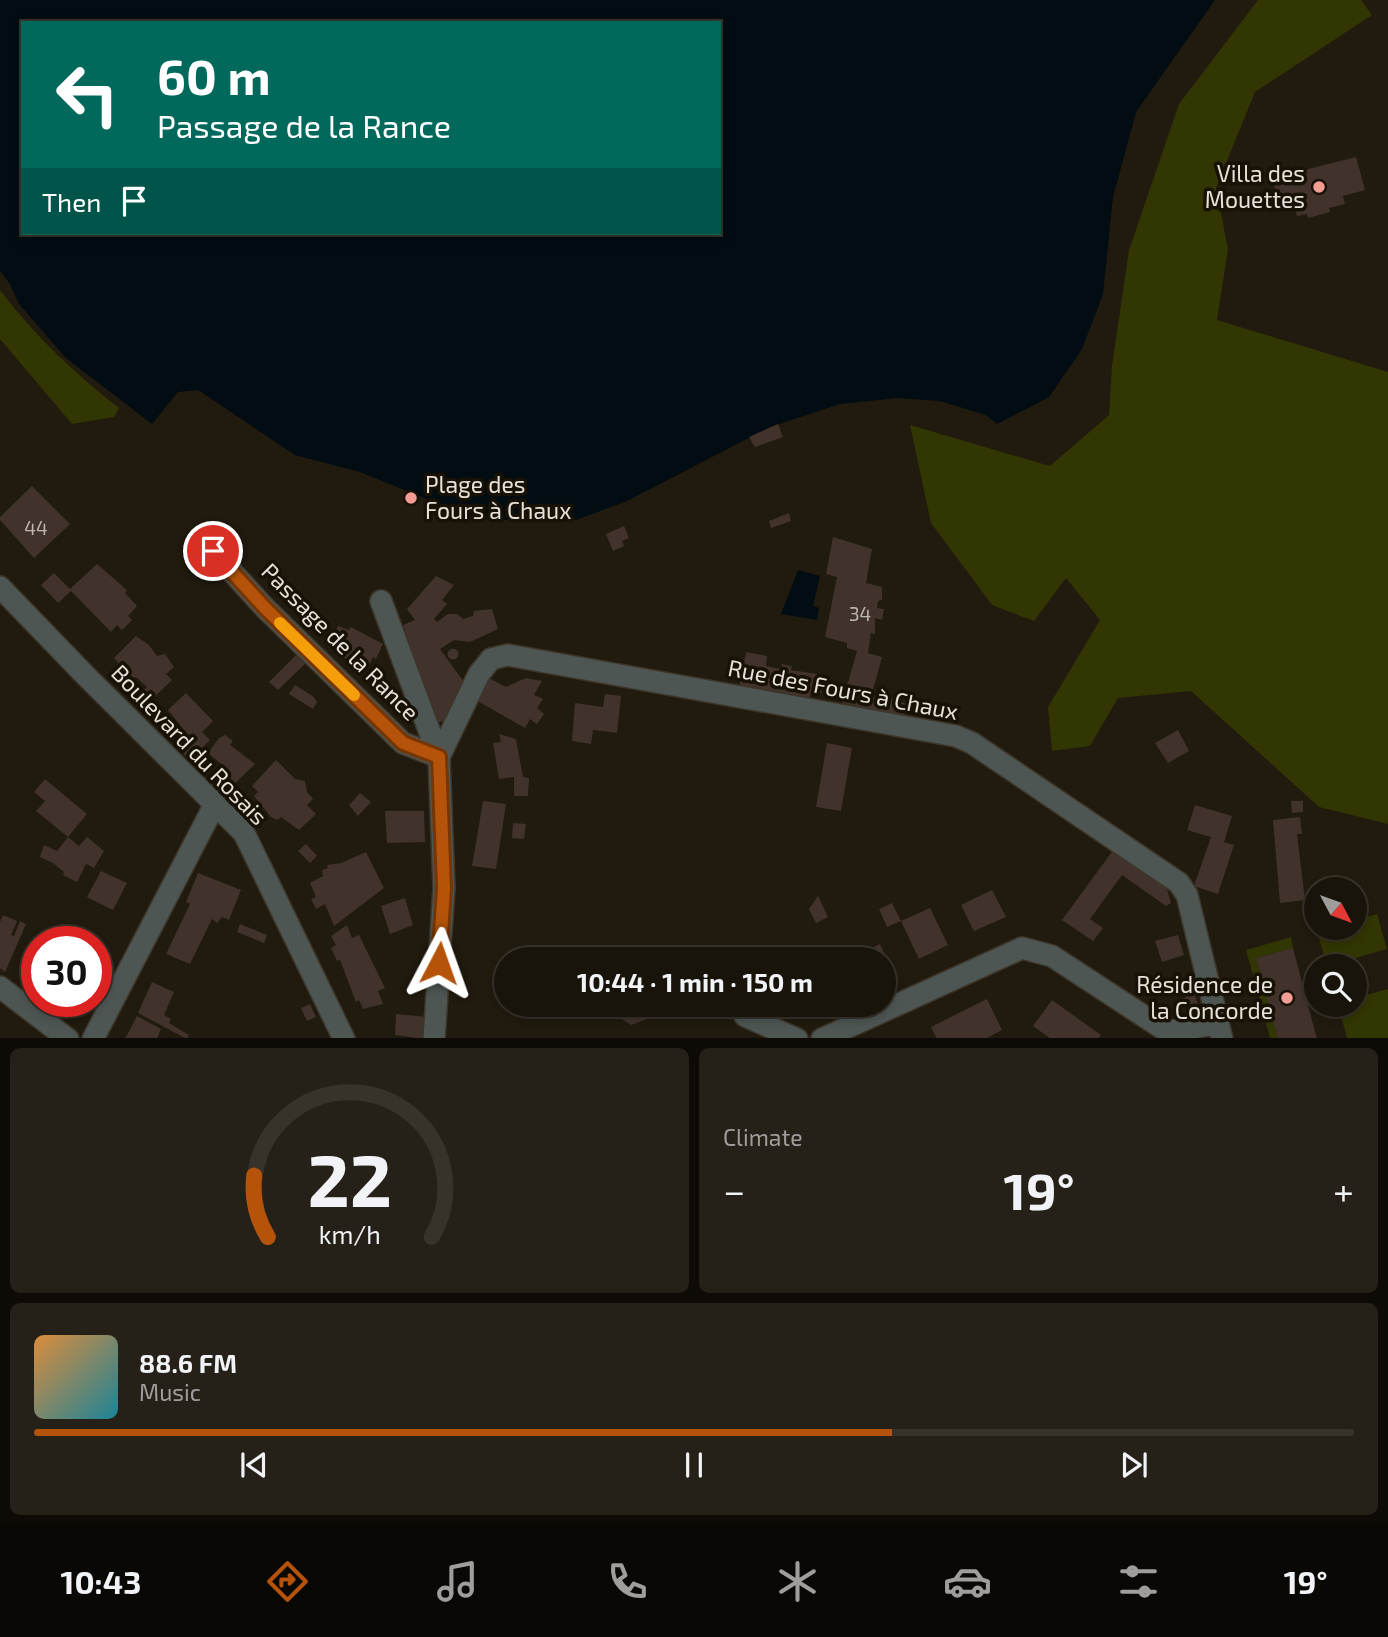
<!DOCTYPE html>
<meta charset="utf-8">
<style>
:root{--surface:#19140a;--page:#262118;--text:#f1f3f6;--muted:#9f9e9c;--line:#37332b;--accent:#b45309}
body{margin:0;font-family:"Exo 2",sans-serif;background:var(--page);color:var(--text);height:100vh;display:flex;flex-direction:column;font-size:26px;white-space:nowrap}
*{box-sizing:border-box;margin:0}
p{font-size:23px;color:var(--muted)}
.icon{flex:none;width:38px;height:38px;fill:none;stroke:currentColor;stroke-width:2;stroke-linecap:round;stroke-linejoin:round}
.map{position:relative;height:1038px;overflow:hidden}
.panel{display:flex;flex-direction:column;gap:10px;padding:10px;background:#0e0b06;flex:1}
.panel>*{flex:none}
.guide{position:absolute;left:21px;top:21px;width:700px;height:214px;border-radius:0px;box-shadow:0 4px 10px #0003,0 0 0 2px var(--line);background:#00695c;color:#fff;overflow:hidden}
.needle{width:46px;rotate:131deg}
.tools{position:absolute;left:1304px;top:877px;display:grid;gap:14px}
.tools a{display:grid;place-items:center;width:63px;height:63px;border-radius:50%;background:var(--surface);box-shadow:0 4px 10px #0003,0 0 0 2px var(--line);font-size:35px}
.speed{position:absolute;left:21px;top:926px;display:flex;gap:14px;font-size:35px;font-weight:700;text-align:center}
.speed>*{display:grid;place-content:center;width:91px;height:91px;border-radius:50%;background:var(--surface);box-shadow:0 4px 10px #0003,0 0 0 2px var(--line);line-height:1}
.speed .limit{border:10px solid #d22;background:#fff;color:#111}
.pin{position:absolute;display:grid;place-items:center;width:60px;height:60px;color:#fff;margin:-30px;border:4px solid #fff;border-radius:50%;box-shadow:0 2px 7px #0007}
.me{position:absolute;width:77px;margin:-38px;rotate:4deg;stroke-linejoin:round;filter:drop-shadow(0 0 5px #0008)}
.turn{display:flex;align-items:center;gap:24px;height:147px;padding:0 21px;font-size:32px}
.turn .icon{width:91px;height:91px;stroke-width:2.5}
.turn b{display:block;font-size:49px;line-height:60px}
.then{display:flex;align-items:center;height:66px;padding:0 21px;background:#0003;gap:14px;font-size:26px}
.big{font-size:52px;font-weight:700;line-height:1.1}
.panel .widget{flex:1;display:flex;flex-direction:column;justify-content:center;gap:10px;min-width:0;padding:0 24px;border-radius:10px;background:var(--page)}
.panel .dial{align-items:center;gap:0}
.dial svg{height:182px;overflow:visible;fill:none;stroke:var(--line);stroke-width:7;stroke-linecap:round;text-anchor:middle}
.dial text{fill:var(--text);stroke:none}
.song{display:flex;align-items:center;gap:21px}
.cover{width:84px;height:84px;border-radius:10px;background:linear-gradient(135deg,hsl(30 70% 55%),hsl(190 70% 35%))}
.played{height:7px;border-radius:4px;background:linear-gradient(90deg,var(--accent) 65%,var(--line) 65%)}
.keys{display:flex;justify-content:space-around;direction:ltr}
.heat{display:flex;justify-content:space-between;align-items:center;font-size:38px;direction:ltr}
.panel .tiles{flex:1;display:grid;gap:10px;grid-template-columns:1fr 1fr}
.widget:last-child{grid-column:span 2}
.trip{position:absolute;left:494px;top:947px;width:402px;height:70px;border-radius:35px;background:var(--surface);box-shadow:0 4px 10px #0003,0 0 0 2px var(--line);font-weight:700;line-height:70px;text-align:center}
.tab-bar{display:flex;height:112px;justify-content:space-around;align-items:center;background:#0a0804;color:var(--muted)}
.tab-bar .icon{width:49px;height:49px}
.tab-bar .selected{color:var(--accent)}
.tab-bar b{font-size:32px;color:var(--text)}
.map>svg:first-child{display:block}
.green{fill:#323603}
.water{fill:#010c13;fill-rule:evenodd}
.building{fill:#41332c}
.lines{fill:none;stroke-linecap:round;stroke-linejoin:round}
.minor-casing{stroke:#3d362a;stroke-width:24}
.minor{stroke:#4e5653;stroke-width:21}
.route-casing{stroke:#753606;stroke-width:18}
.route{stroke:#b45309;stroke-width:12}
.slow{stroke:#f59e0b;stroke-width:12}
.poi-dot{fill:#f59c93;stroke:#181106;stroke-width:2.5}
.labels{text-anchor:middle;stroke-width:7;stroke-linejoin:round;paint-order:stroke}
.number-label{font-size:19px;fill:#bdb6ae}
.poi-label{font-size:23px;fill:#e6e1d9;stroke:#181106;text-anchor:end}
.street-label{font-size:23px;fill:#e6e1d9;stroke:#181106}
</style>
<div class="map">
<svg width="1388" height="1039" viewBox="0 0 1388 1039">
<rect width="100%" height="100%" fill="#211a0e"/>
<!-- green -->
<path class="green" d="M1258,0h103l11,15 -117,77 -39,96 12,61 -11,71 171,52v452l-69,-17 -128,-116 -73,7 -28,48 -38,5 -4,-44 52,-87 -34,-42 -32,43 -42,-16 -61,-82 -21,-98 140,41 59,-51 3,-49 17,-116 50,-146z
M0,290c34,45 75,84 119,118l-5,9 -42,7 -72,-85z
M1377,914l10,35 -60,17 -10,-35 37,-3 1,-8z
M1291,937l2,11 -37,10 22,80h-8l-24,-88z
M1388,989v49h-41l-9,-33 16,-1 1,-6z"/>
<!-- water -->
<path class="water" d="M0,0h1215l-79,112 -23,85 -10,97 -21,55 -33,48 -52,27 -11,-9 -46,-14 -43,-3 -57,6 -70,23 -143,74 -51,19h-75l-30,-3 -111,-45 -65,-17 -97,-65 -20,2 -26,32 -86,-66 -47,-54 -9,-20 -10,-13zM23,23h696v210h-696z
M798,570l22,6 -7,30 6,2 -2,12 -36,-6z"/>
<!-- building -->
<path class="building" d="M1356,157l9,33 -22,6 2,8 -16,4 1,4 -22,6 -1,-4 -10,2 -5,-16 -14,3 -4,-19 24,-6 -2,-6z
M778,424l5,13 -28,10 -6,-10z
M32,486l38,38 -36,34 -34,-38v-3z
M789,513l2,8 -20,7 -2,-7z
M624,526l5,12 -7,3 2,5 -11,5 -7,-17z
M833,537l39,12 -6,34 16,4v13l-4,1 -1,7 7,1 -2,11 -7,-2v16l-4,-1 -3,20 14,4 -11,40 13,2 1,-3 22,8 -3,12 -62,-13 15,-52 -10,-3v-5l-22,-6 12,-60 -11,-3z
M97,564l30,26 -2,3 12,13 -9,10 4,4 -10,10 -5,-5 -6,7 -40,-41 -13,12 -17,-18 13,-12 16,16z
M436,576l18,9 -12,15 5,4 -13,15 3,3 11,-8h9l6,5 10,-3 1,-5 18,-2 6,20 -28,13 -16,-2 -14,9 26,36 -18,35 -13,3 -32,-98 12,-5 -8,-11z
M338,626l11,4 2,-3 32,17 -7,15 -3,-2 -5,10 -11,-7 -2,5 -27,-18z
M136,636l13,9 8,11 8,-2 9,13 -8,7 6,6 -31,30 -10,-9 16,-14 -11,-10 -3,2 -19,-21z
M447.5 654a5.5 5.5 0 1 1 11 0a5.5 5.5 0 1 1-11 0Z
M299,652l9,9 -30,29 -9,-8z
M746,652l21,4 -1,10 15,3 1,-5 10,2 -1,4 26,4 5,19 -11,-2 -1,7 -69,-11 -3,-12 5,-7z
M485,676l21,11 20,-9 16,3 -8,14 9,4 -6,9 7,6 -7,10 -7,-5 -5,9 -51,-29z
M295,685l19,12 3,5 -4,7 -24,-15z
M186,693l27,28 -11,11 8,8 -20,20 -10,-10 12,-10 -24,-30z
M605,694l16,2 -4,37 -24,-3 -2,14 -19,-3 3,-38 28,4z
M1178,730l11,21 -21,12 -13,-20z
M499,734l17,5 7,38 6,1 -1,18h-14v-19l-15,2 -6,-36 8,-1z
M225,735l8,6 -3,4 25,19 -32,31 -11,-12 13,-16 -17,-14 11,-15z
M827,743l25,5 -11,63 -25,-4z
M276,760l19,19 10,2 2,11 6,7 -6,6 9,9 -17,16 -18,-13 -4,3 -6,-3 -17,-21 4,-4 -6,-6z
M45,779l42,35 -19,23 11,9 8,-9 17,14 -10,17 -8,-4 -9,18 -14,-7 1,-3 -11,-9 -13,-6 4,-12 13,6 11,-14 -32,-26 9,-10 -11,-9z
M360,793l11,9 -13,14 -9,-11z
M483,801l23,3 -10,65 -24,-3z
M1291,801h12v11l-11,1z
M1195,805l37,11 -8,26 10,3 -16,49 -24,-8 17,-49 -24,-7z
M385,811h39l1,31 -38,1z
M1300,817l2,17h-5l8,66 -25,3 -7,-83z
M513,823l13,1 -2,15 -12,-1z
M306,844l11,12 -7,7 -12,-12z
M1114,849l52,37 5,17 -5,3 -44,-31 -32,44 13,9 -10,13 -31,-21z
M366,852l18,36 -50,38 -9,-22 -9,5 -5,-10 5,-2 -6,-14 13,-7 -1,-6 6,-2 -1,-3 14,-2z
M101,871l26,12 -14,27 -26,-13z
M198,873l43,17 -12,30 -7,-3 -5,6 -5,-4 -22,45 -24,-10 24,-50 -4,-2z
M992,890l14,27 -32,14 -13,-26z
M818,896l10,21 -12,6 -7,-14z
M405,898l8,27 -23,9 -9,-28z
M892,903l9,18 -14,6 -8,-18z
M930,908l18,37 -29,14 -18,-38z
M3,915l14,6 -6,14 3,1 6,-15 6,3 -21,48 -5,-4v-46z
M240,924l27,11 -3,8 -27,-11z
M347,925l5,13 7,-3 26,53 -7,3 5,13 -20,5 -4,-9 -3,2 -16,-42 -3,1 -6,-13 5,-3 -5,-9z
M1178,935l6,20 -22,7 -7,-21z
M880,944l13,29 -9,4v-18l-29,-2z
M1293,948l24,91h-39l-22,-81z
M152,982l22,10 -10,23 7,4 -2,4 20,12 -2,4 -49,-26z
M1194,992l5,16 -6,4 -14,-11z
M987,999l15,31 -17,9h-48l-6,-12z
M1052,1000l49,35 -3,4h-47l-18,-13z
M310,1004l6,13 -9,4 -6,-13z
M600,1004h77l-3,3 1,8h-17l-27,10z
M396,1014l31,3 -3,22 -29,-4z
M137,1016l24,13 -4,10h-32z"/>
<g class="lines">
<defs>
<path id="minor" d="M213,551l52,57 138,135 36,14
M0,587l86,89 158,157 100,206
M381,601l58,156 5,131 -10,151
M439,757l40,-83 12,-15 17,-4 448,81 16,7 207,140 8,12 35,144
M0,987l68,52
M745,1016l52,23
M93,1039l122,-235
M822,1039l200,-91 30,8 113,74 14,1 38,-8"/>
</defs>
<!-- minor casing -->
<use href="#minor" class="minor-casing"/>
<!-- minor -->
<use href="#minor" class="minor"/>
</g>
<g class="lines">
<defs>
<path id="route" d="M213,551l52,57 138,135 36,14 5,131 -5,75"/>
</defs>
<!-- route casing -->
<use href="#route" class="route-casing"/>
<!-- route -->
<use href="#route" class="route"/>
<!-- slow -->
<path class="slow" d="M280,623l74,72"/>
</g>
<!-- markers -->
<g class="poi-dot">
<circle cx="1319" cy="187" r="7"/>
<circle cx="411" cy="498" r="7"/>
<circle cx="1287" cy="998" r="7"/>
</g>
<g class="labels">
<!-- number labels -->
<g class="number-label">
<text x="36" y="535">44</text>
<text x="860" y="621">34</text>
</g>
<!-- poi labels -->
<g class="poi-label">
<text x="1305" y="182">Villa des<tspan x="1305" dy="26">Mouettes</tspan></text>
<text x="425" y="493" text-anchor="start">Plage des<tspan x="425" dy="26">Fours à Chaux</tspan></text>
<text x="1273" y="993">Résidence de<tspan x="1273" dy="26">la Concorde</tspan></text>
</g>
<!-- street labels -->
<g class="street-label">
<text transform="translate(340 642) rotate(45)" y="8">Passage de la Rance</text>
<text transform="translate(843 690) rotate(11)" y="8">Rue des Fours à Chaux</text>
<text transform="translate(189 745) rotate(46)" y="8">Boulevard du Rosais</text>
</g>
</g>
</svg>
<div class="tools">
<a><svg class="needle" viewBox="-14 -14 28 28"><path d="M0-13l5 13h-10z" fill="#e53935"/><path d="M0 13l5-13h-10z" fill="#9f9e9c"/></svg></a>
<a><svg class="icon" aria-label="search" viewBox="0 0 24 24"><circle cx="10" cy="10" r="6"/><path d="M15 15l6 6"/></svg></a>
</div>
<div class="speed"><div class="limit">30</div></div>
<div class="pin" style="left:213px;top:551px;background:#d93025"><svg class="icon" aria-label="arrive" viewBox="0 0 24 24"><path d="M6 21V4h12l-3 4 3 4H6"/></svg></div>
<svg class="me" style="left:439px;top:963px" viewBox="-20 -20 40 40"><path d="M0-17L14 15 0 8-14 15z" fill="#b45309" stroke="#fff" stroke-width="4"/></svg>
<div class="trip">10:44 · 1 min · 150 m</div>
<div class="guide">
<div class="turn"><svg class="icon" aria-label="left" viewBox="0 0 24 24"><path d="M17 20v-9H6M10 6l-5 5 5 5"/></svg><div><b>60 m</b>Passage de la Rance</div></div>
<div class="then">Then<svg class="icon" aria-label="arrive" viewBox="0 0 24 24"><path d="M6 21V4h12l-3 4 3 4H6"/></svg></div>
</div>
</div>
<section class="panel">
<div class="tiles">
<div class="widget dial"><svg viewBox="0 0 100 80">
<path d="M14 69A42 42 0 1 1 86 69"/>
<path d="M14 69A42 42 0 0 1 8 42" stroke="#b45309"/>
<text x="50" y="56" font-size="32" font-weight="700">22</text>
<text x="50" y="72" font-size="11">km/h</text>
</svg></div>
<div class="widget"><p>Climate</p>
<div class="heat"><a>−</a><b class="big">19°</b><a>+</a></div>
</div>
<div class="widget">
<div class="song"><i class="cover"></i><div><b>88.6 FM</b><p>Music</p></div></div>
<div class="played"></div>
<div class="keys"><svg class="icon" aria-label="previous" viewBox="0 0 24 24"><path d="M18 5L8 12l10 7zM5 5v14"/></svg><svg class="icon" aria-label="pause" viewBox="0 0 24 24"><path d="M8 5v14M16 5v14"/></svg><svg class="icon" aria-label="next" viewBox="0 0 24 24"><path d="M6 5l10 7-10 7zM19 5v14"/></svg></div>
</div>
</div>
</section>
<nav class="tab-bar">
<b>10:43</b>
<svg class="icon selected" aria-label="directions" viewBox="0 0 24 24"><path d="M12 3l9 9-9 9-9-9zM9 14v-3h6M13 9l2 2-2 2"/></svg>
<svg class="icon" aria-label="music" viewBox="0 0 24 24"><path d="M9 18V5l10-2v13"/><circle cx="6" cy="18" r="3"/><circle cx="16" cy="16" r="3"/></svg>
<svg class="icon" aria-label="phone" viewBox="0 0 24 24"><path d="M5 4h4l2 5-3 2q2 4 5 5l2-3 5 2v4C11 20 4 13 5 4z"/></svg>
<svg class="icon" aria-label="climate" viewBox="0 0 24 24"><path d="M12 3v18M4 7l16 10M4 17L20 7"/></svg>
<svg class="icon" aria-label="car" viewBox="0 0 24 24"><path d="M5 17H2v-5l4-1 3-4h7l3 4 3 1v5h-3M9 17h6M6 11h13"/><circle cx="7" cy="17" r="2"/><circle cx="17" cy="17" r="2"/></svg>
<svg class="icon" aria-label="filters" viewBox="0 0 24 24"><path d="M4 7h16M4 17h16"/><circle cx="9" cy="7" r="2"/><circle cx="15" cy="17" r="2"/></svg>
<b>19°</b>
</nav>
